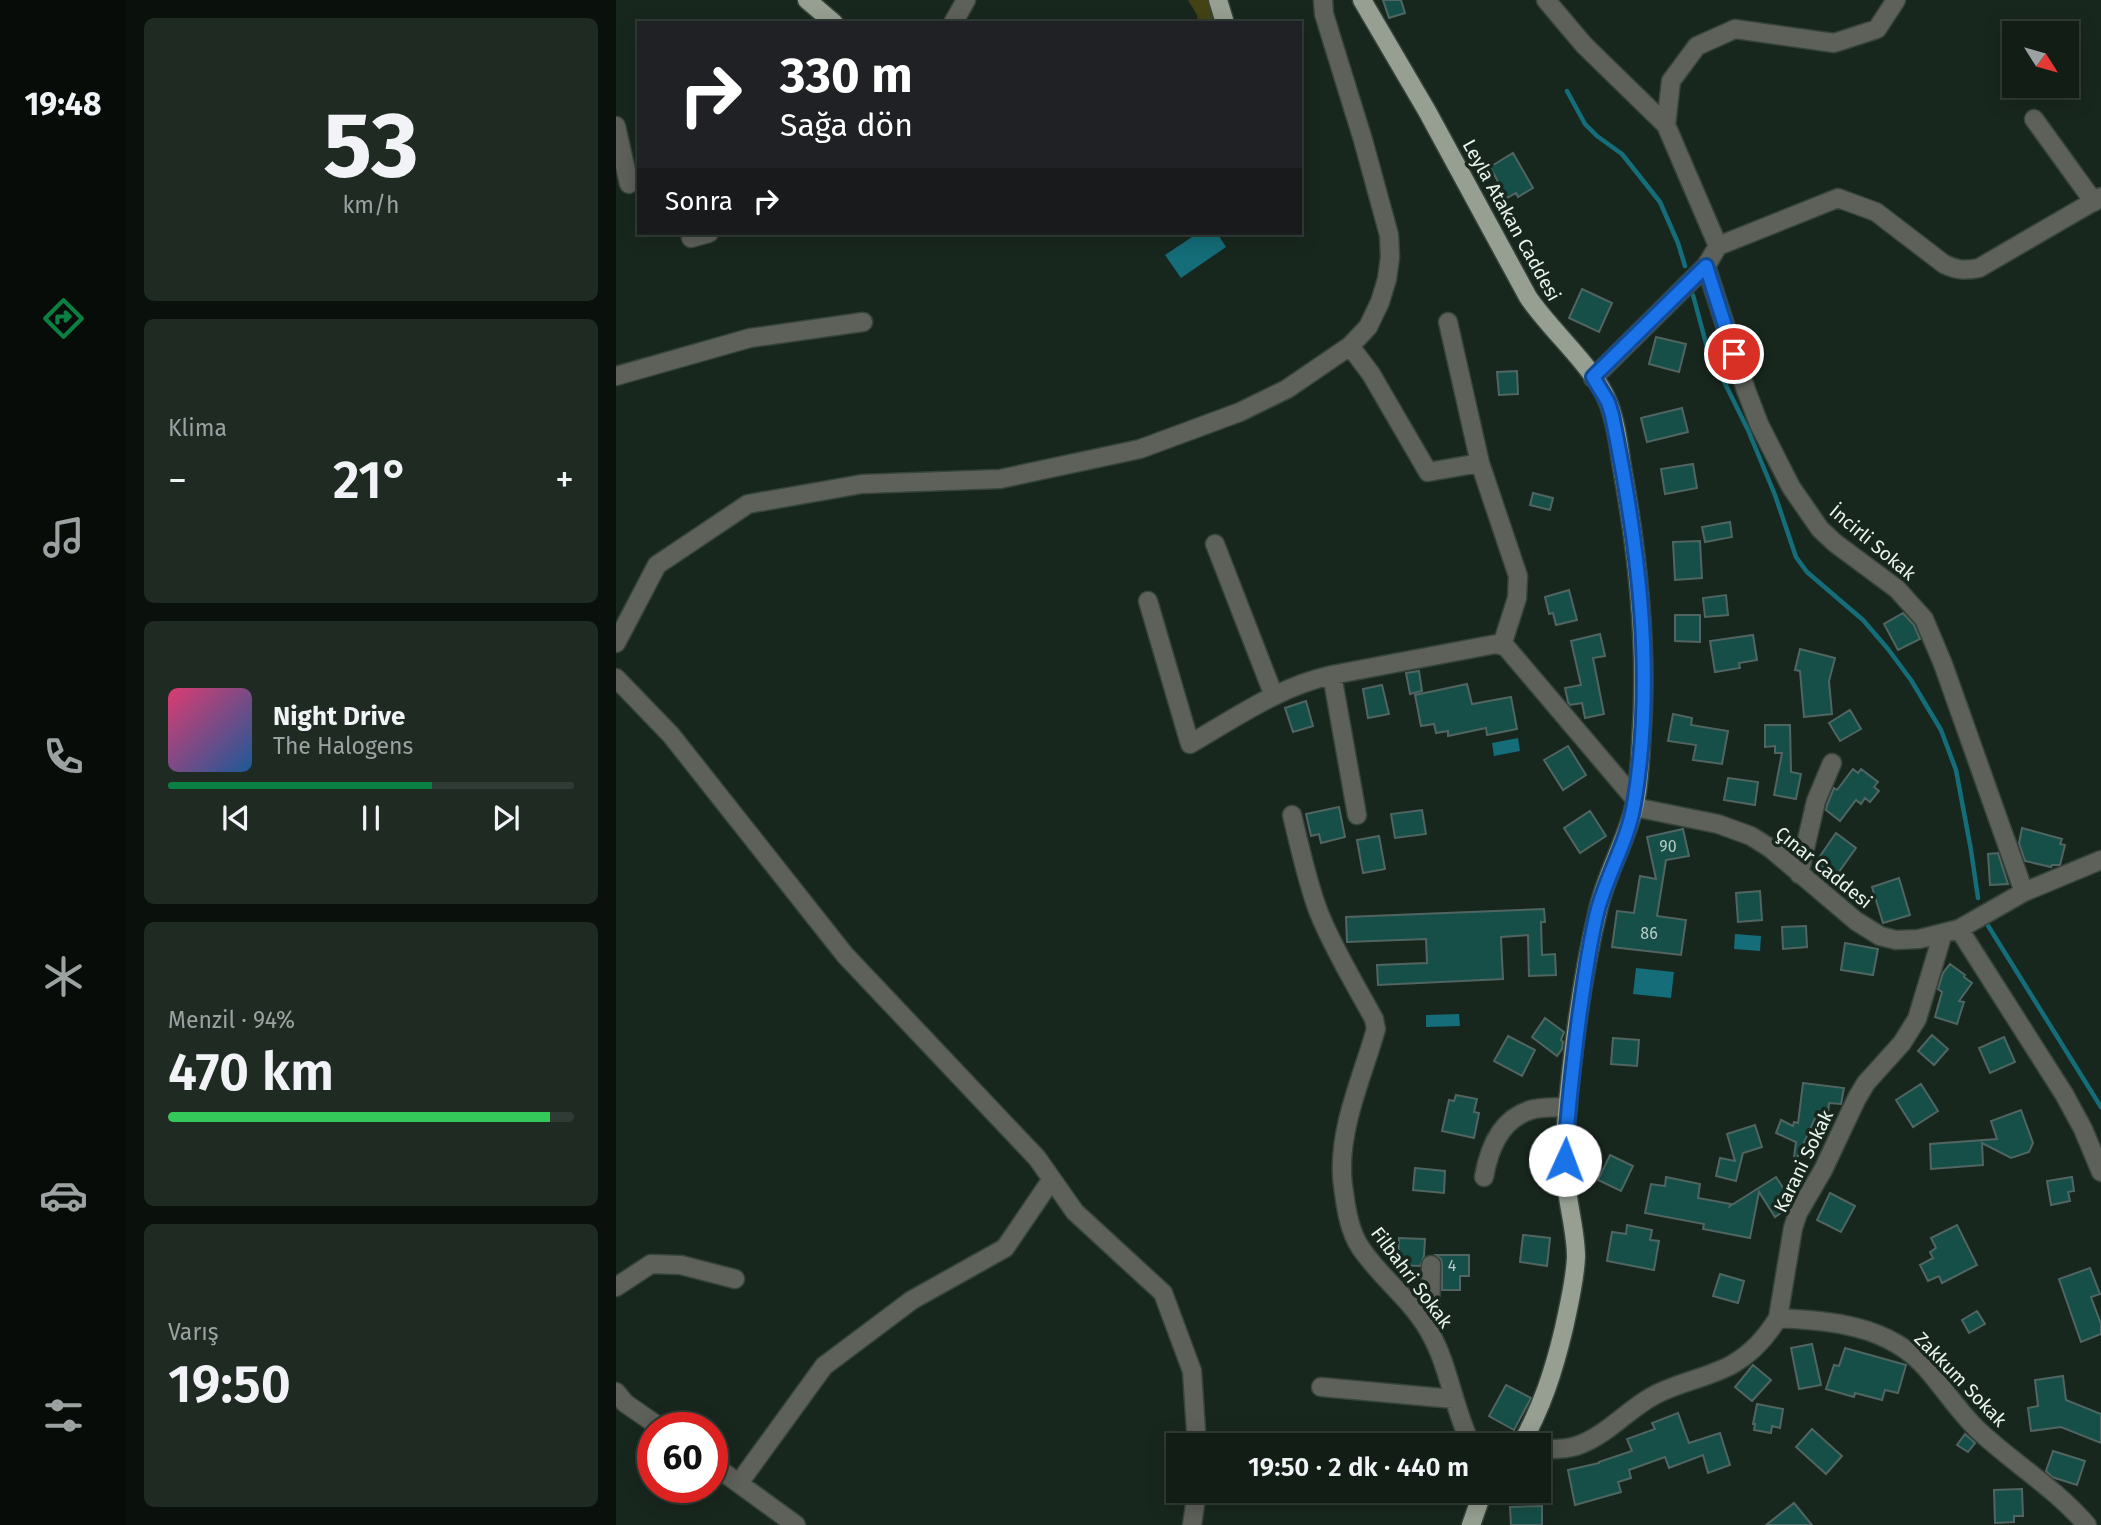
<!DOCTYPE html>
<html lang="tr">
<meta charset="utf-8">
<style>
:root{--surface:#121d16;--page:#1f2a23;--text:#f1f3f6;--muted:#9ca2a1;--line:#313b35;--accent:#0b8043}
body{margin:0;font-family:"Fira Sans",sans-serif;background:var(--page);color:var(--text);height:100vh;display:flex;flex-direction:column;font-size:26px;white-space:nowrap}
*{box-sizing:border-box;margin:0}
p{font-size:23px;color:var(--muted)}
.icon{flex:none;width:38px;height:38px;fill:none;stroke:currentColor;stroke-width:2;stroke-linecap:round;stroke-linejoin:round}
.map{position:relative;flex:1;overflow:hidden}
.details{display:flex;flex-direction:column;gap:18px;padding:18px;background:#0a100c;width:490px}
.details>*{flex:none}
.guide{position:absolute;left:21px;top:21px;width:665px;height:214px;border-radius:0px;box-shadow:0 4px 18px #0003,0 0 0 2px var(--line);background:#202124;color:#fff;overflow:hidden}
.needle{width:46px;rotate:127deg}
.buttons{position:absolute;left:1386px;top:21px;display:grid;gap:14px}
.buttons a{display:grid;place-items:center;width:77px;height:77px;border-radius:0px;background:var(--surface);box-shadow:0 4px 18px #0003,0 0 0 2px var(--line);font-size:35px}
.speed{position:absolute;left:21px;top:1412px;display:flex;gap:14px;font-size:35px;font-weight:700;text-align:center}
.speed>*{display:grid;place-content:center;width:91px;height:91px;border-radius:50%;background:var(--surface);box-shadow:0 4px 18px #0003,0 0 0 2px var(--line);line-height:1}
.speed .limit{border:10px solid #d22;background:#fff;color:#111}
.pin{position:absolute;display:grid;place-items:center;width:60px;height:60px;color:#fff;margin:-30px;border:4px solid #fff;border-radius:50%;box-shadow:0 2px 7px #0007}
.me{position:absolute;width:77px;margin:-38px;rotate:2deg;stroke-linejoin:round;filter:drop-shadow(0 0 5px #0008)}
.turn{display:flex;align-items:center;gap:24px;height:147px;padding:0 28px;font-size:32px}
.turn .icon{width:91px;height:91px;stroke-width:2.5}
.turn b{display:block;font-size:49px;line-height:60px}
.then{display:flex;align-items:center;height:66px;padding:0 28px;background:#0003;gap:14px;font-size:26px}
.big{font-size:52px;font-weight:600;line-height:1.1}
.details .widget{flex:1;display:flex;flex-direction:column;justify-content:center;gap:10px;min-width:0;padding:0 24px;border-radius:10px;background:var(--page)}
.details .dial{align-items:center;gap:0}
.dial b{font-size:91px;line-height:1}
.song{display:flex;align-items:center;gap:21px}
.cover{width:84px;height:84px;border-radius:10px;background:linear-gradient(135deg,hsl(340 70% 55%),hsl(210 70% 35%))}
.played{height:7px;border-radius:4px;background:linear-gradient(90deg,var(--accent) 65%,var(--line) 65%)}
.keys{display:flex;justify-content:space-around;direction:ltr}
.heat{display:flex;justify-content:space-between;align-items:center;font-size:38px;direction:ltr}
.charge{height:10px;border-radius:5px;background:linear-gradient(90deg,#34c759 94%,var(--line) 0)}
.trip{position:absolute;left:550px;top:1433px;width:385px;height:70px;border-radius:0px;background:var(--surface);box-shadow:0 4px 18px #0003,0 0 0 2px var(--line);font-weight:600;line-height:70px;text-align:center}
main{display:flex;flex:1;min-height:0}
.tab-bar{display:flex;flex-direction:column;width:126px;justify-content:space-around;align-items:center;background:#070c09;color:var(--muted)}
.tab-bar .icon{width:49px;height:49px}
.tab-bar .current{color:var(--accent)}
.tab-bar b{font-size:32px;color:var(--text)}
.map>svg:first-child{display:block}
.green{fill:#434316}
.water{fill:#146d78}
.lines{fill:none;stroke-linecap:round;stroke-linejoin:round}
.stream{stroke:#146d78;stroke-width:4.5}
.building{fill:#164f48;stroke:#506561;stroke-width:2}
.minor-casing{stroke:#36443b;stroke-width:21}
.major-casing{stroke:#36443b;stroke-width:21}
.minor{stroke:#5d615a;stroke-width:18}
.major{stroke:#979f92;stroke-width:18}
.route-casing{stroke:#114b97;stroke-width:18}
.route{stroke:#1a73e8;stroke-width:12}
.labels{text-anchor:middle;stroke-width:7;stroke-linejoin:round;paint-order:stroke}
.number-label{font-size:16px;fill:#b6cbc4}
.street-label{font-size:19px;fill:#ebf4ee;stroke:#18271e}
</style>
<main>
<nav class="tab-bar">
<b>19:48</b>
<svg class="icon current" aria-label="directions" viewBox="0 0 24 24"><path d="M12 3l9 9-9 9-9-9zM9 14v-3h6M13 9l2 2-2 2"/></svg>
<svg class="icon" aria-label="music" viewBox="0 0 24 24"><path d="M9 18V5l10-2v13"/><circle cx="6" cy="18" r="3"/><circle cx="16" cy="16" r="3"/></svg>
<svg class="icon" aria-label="phone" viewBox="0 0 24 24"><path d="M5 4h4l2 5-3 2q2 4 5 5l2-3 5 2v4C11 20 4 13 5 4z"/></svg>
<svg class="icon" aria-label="climate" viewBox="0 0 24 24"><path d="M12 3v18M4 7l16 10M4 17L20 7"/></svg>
<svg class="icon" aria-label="car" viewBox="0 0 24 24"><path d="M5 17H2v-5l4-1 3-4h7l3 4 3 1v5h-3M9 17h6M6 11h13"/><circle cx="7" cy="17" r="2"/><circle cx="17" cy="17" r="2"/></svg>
<svg class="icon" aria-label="filters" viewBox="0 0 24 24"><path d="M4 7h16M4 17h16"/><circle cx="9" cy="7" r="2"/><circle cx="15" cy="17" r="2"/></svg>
</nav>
<section class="details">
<div class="widget dial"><b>53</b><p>km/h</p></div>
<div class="widget"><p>Klima</p>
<div class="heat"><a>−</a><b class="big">21°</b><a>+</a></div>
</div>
<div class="widget">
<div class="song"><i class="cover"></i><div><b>Night Drive</b><p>The Halogens</p></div></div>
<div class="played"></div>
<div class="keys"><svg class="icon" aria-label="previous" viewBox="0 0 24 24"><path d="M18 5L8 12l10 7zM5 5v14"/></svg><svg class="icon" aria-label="pause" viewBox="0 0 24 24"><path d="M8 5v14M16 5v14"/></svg><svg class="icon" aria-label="next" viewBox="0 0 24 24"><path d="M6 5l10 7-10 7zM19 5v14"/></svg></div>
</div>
<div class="widget"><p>Menzil · 94%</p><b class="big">470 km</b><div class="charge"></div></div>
<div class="widget"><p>Varış</p><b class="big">19:50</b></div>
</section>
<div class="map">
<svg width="1485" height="1525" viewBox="0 0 1485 1525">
<rect width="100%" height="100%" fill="#18271e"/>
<!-- green -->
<path class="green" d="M572,0h20l7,23h-17l-1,-8z"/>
<!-- water -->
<path class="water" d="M582,233h19l9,14 -45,31 -16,-23z
M902,738l2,13 -26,5 -2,-13z
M1119,934l26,2 -1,15 -26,-2z
M1020,968l38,4 -3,26 -38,-4z
M843,1014l1,12 -34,1v-12z"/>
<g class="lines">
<!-- stream -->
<path class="stream" d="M951,91l18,33 12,12 25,18 38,48 18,41 7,23
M1077,295l14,52 41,83 27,65 21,62 11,15 56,48 25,29 23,31 30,50 15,40 15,80 7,48
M1371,924l114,183"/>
</g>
<!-- building -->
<path class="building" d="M767,0h18l4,13 -16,5z
M897,153l20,35 -15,9 -2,-4 -9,5 -17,-31z
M966,289l30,14 -13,29 -30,-14z
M1040,337l30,7 -7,28 -30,-8z
M901,371l1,23 -19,1 -2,-23z
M1066,408l6,24 -41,10 -6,-24z
M1077,464l4,24 -32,6 -4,-25z
M917,493l20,5 -3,12 -20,-5z
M1114,522l2,15 -27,5 -3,-15z
M1084,541l2,37 -27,2 -2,-38z
M953,590l8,30 -21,5 -3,-12 -4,1 -4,-17z
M1110,595l2,20 -23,2 -2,-19z
M1287,613l11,12 6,14 -22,11 -14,-26z
M1059,615h25v27l-25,-1z
M984,634l5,22 -12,2 11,56 -19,4 -3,-15 -12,2 -2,-3 -3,-14 16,-3 -10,-44z
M1137,635l4,25 -18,3 1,5 -25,4 -5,-31z
M1184,649l35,9 -6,23 3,33 -28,3 -4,-46 -5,-1z
M803,671l3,20 -12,3 -4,-21z
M851,684l5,20 39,-7 6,32 -30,6 -1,-7 -38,8v-5l-12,2 -2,-9 -13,2 -6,-31z
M766,685l7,29 -21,4 -5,-29z
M690,701l7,25 -20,6 -8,-24z
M1234,710l11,19 -21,12 -11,-18z
M1057,714l19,4 -1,7 37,6 -6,33 -29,-4 3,-15 -28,-4z
M1149,725h25l1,47 10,2 -5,25 -22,-4 8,-42h-7v-7l-10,1z
M952,746l18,29 -23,15 -19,-30z
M1237,769l5,4 3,-4 17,13 -4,5 5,4 -9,11 -5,-4 -4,6 -5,-4 -16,21 -14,-11 1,-5 7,-17 3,2z
M1112,778l30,4 -3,23 -31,-5z
M723,807l6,30 -24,6 -2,-9 -8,2 -5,-22z
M806,810l4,24 -31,4 -4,-24z
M974,811l16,25 -26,17 -16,-25z
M1406,828l40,11 -2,5 5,1 -5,20h-8l-1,2 -26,-6 -6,-18z
M1067,829l6,27 -23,4 -9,56 29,4 -5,35 -69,-8 5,-36 17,2 6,-37 16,3 -9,-42z
M1220,833l20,15 -20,28 -20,-14z
M763,836l6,33 -22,4 -6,-33z
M1382,853l10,31 -18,1 -2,-31z
M1283,878l11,37 -27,8 -11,-36z
M1144,891l2,29 -24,2 -2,-29z
M928,909l1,13h-4l1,33 13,-1 1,21 -27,1 -1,-41 -27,2 2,42 -125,6 -1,-20 50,-2 -1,-24 -79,3 -1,-25z
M1190,926l1,21 -24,2 -1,-22z
M1229,943l33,6 -5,26 -32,-5z
M1334,964l15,11 -1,2 8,6 -13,18 5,1 -7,22 -22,-7 7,-25 -4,-3 5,-16z
M929,1018l19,14 -3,8 2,2 -1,7 -5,7 -25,-19z
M1316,1035l16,14 -14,16 -16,-14z
M892,1036l27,14 -13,26 -28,-15z
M1388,1037l11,25 -25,11 -11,-25z
M997,1038l26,2 -2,26 -26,-2z
M1187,1083l41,5 -3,16 -12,-1 -1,13 -11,-2 -20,44 -3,-1 2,-15 -20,-9 5,-13 12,6 1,-4 4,1z
M1305,1084l17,27 -25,16 -17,-27z
M840,1095l21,4 -3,13 5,1 -5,25 -32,-7 7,-31 5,1z
M1405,1110l12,33 -4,9 -18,6 -29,-15 1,22 -52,4 -1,-25 67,-5 -6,-18z
M1139,1125l7,22 -19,6 -7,28 -20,-5 4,-18 15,3 -8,-27z
M994,1155l23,11 -12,25 -23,-11z
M799,1168l30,3 -1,22 -31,-3z
M1050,1177l34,7 -2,14 33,6 -1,2 46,-29 16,24 -5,8 -12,8 -16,-25 -9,46 -47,-9 1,-5 -59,-11 6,-29 14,2z
M1456,1177l2,14 -6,1 2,9 -19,4 -4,-24z
M1214,1193l25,13 -14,26 -24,-12z
M1011,1225l25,5 -2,10 9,1 -5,29 -47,-9 5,-29 14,2z
M1341,1225l20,40 -35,18 -3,-7 -11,5 -8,-16 13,-7 -3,-6 6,-4 -5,-10z
M907,1235l27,3 -3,28 -27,-4z
M783,1238l26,1 -1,17 -4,10 -22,-1z
M820,1255h33v21h-9v14h-18v-26l-1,-5z
M1474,1268l10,26 -9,3 10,27v10l-20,8 -22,-63z
M1104,1274l24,7 -6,22 -25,-7z
M1361,1311l8,13 -16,9 -7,-13z
M1196,1344l9,41 -22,4 -8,-41z
M1229,1348l61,17 -8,28 -13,-3 -3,10 -27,-7 -1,4 -28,-8 8,-24 5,1z
M1137,1365l18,15 -19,21 -17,-14z
M1447,1376l3,24 35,14v29l-40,-16 -30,4 -3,-23 10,-2 -3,-26z
M890,1385l25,13 -17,32 -25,-14z
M1141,1404l26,5 -3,19 -8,-2 -1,7 -17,-3 1,-6h-2z
M1062,1413l11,30 31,-10 10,32 -22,8 -5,-18 -34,13 -4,-11 -36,13 2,8 -13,4 3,10 -46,13 -7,-35 31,-7v-1l33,-11 -5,-12 28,-10 -3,-6z
M1196,1429l30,27 -16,18 -30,-27z
M1349,1434l10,9 -7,9 -11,-7z
M1437,1451l32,10 -8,24 -25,-8 -6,-6z
M1406,1489l1,27h-9v6l-19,1 -1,-33z
M1178,1503l18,22h-46z
M926,1506v19h-31l-1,-18z"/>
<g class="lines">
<defs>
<path id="minor" d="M930,0l38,45 82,80
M337,23l13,-23
M1418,119l60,83
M0,126l13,58
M75,238l18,-5
M1102,246l120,-48 38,14 68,52c12,6 21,7 35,4l122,-71
M1090,266l40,124 13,34 32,63 29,42 15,14 62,46 27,30 19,45 81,228
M832,322l32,141
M734,346l21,28 57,98 52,-9 38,113 -1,22 -15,47
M0,376l134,-38 113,-16
M977,378l113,-112 12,-20 -52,-121 5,-44 26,-35 38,-17 99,14 43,-14 19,-29
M599,544l59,152
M532,601l42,143c45,-26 90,-58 142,-69l164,-31 10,3 129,152
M0,643l41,-78 91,-61 114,-20 138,-5 140,-30 100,-37 47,-23 63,-43 18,-19 12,-25 7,-23 3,-22 -1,-22 -26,-95 -39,-126 -1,-14
M716,675l25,140
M0,678l55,57 174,220 192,203 38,54 88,81 29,78 5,75
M1018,807l84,17 33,12 19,12 86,73 24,15 16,4 23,-1 40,-10 65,-37 77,-32
M676,815c8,32 15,67 27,98 15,37 36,71 55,106l2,10c-13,46 -36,96 -34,144 0,9 2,18 3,27 3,19 7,38 20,54 20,27 47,47 64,77 21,36 24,78 43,115
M1183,874l17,-73 16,-38
M1343,929l105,165 19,35 18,43
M868,1177c5,-29 17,-60 50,-68 11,-2 23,-2 34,-2
M0,1287l35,-23 30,1 54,14
M1162,1318c54,3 110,7 148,50 18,20 32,43 52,62 35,33 77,58 109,95
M814,1333l1,-68
M705,1387l133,12
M0,1392l9,11 36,25
M922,1449c13,0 26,1 38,-3 29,-9 51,-36 77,-50 25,-14 55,-18 80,-32 19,-11 34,-28 45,-46l15,-90 5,-15 25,-43 34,-72 9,-15 36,-40 15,-24 26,-86
M96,1464l84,61
M123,1483l85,-117 88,-66 93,-52 47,-69
M576,1525l5,-34"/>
<path id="major" d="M191,0l27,23
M602,0l7,23
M746,0l65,111 101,186c22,33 66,70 80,105 9,22 11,48 15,71 16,89 25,179 18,270 -1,21 -2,44 -7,65 -9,35 -28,67 -36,102 -17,70 -26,144 -32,215 -2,24 -1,48 2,72 3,20 8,40 8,60 -1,24 -7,47 -12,71 -10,42 -22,80 -44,118
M855,1525l12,-34"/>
</defs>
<!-- minor casing -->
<use href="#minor" class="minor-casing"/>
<!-- major casing -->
<use href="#major" class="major-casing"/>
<!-- minor -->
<use href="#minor" class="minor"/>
<!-- major -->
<use href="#major" class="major"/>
</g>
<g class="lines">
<defs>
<path id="route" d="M949,1160c2,-48 8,-95 14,-142 5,-36 10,-74 19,-109 10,-36 30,-69 36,-105 22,-129 4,-262 -22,-389l-4,-13 -15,-25 113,-111 28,88"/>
</defs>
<!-- route casing -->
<use href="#route" class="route-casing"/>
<!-- route -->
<use href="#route" class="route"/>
</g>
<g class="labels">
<!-- number labels -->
<g class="number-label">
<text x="1052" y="852">90</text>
<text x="1033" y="939">86</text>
<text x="836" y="1271">4</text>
</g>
<!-- street labels -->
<g class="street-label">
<text transform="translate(896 220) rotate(61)" y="7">Leyla Atakan Caddesi</text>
<text transform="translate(1257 542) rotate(40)" y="7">İncirli Sokak</text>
<text transform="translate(1208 867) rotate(39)" y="7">Çınar Caddesi</text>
<text transform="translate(1187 1161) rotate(-64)" y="7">Karani Sokak</text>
<text transform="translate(796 1277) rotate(53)" y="7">Filbahri Sokak</text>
<text transform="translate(1345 1379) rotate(46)" y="7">Zakkum Sokak</text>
</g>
</g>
</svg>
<div class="buttons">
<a><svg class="needle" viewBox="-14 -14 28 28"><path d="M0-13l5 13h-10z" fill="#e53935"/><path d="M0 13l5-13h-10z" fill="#9ca2a1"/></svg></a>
</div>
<div class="speed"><div class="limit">60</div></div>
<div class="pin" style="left:1118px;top:354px;background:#d93025"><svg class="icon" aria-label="arrive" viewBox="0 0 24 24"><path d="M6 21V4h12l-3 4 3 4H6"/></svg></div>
<svg class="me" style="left:949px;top:1160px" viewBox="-20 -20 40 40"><circle r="19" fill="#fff"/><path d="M0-13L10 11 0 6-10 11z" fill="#1a73e8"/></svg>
<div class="trip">19:50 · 2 dk · 440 m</div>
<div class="guide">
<div class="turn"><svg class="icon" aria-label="right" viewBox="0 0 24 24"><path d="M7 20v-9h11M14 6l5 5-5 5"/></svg><div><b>330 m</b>Sağa dön</div></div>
<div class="then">Sonra<svg class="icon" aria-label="right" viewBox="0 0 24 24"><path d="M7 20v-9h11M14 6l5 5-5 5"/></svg></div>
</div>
</div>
</main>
